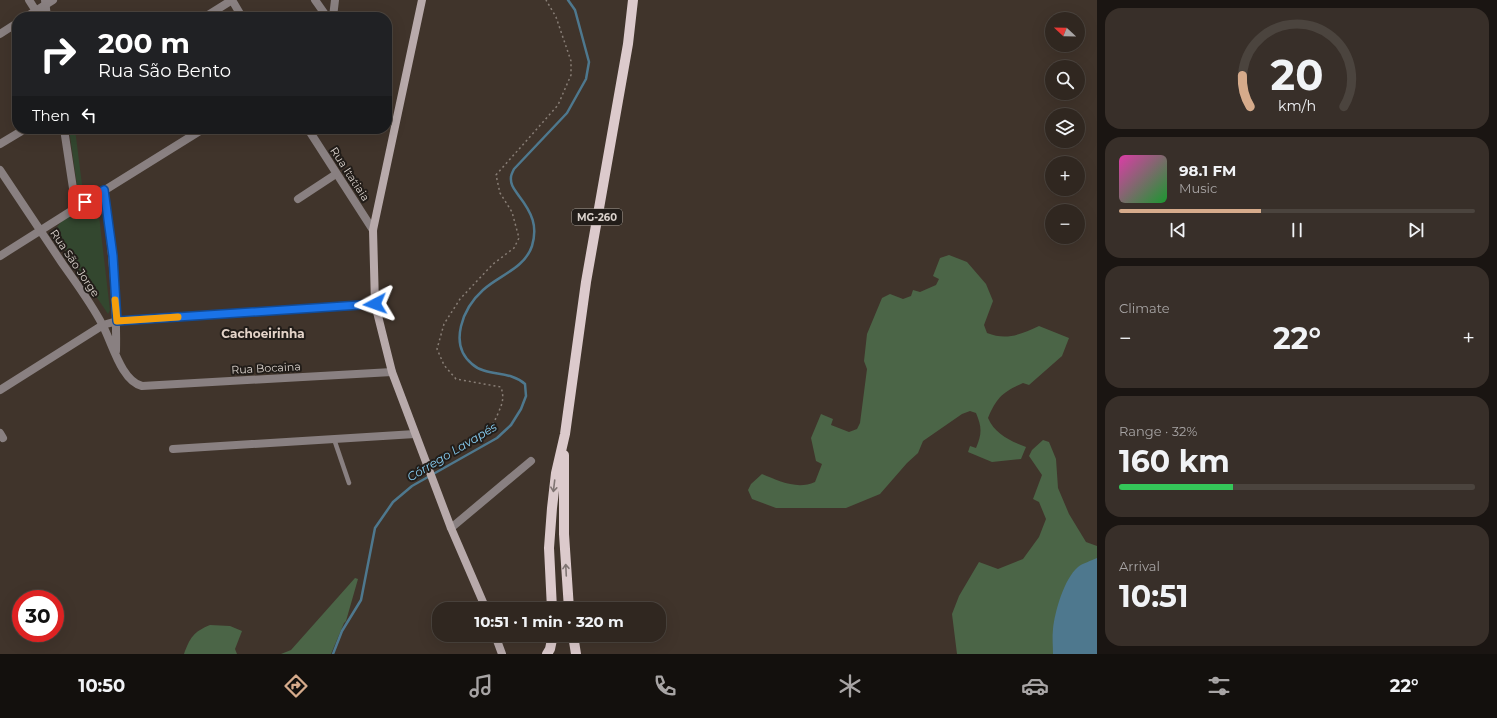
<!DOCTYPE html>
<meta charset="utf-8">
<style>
:root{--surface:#302720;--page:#382f29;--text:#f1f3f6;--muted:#a8a5a5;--line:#4b443e;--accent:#d6ab8b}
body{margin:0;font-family:Montserrat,sans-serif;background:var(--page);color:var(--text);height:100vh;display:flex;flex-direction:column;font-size:15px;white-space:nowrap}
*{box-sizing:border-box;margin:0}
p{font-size:13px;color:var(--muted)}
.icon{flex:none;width:22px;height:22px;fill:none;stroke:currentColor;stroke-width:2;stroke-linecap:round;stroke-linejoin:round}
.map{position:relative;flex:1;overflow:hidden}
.drawer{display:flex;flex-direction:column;gap:8px;padding:8px;background:#1a1512;width:400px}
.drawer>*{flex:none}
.hud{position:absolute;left:12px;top:12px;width:380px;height:122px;border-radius:16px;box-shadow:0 4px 16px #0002,0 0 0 1px var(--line);background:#202124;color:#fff;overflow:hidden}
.needle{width:26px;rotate:292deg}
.controls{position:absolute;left:1045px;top:12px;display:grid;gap:8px}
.controls a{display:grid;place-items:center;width:40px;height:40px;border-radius:50%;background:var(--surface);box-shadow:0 4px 16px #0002,0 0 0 1px var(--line);font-size:20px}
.speed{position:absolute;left:12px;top:590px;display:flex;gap:8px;font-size:20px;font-weight:700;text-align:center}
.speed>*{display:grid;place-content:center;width:52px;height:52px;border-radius:50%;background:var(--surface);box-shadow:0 4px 16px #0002,0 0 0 1px var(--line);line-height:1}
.speed .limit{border:6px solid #d22;background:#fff;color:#111}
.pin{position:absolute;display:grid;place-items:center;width:34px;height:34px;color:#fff;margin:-17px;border-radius:8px;box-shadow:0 2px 6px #0006}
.me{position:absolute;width:44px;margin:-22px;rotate:266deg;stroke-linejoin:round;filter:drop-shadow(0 0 3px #0008)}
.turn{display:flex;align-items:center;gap:14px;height:84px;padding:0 20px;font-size:18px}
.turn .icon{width:52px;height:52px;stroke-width:2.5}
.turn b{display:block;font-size:28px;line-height:34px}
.then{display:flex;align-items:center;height:38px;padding:0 20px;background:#0003;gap:8px;font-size:15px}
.big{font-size:30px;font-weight:700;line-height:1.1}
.drawer .widget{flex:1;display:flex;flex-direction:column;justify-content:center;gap:6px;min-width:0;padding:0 14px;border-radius:16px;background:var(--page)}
.drawer .dial{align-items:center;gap:0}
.dial svg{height:104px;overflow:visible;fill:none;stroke:var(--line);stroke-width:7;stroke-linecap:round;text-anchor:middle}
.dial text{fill:var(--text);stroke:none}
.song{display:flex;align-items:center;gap:12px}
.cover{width:48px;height:48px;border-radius:6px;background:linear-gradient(135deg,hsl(320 70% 55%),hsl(130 70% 35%))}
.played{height:4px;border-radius:2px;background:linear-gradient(90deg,var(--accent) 40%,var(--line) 40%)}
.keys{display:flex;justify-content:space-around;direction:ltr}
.heat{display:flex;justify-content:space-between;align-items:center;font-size:22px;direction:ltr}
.charge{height:6px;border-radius:3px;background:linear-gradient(90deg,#34c759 32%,var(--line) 0)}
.trip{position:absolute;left:432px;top:602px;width:234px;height:40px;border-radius:16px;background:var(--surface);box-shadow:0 4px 16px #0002,0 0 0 1px var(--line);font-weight:700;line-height:40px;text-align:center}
.tabs{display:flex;height:64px;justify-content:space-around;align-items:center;background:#13100d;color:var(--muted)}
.tabs .icon{width:28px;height:28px}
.tabs .selected{color:var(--accent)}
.tabs b{font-size:18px;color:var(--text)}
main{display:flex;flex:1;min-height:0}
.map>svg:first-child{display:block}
.green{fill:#33472f}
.forest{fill:#4b6547}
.water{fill:#4e788e}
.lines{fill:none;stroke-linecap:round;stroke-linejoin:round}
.stream{stroke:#4e788e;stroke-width:2.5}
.path{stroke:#887e76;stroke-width:1.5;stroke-dasharray:2 3;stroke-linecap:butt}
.service{stroke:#898081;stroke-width:4.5}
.minor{stroke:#898081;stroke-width:8}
.tertiary{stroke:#898081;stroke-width:8}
.secondary{stroke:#b8aaab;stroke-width:8}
.primary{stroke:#dccacc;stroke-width:10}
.oneway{stroke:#7f7472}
.route-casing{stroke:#114b97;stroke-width:10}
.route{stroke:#1a73e8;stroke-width:7}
.slow{stroke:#f59e0b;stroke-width:7}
.labels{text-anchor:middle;stroke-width:4;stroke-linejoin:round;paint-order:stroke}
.shield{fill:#221d19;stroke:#a39c96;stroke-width:1}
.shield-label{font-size:10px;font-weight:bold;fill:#dad2cc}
.street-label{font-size:11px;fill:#dad2cc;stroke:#221d19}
.neighbourhood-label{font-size:12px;font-weight:bold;fill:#e3d3c8;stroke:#221d19}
.water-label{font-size:12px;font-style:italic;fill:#88cff4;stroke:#221d19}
</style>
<main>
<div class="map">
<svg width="1097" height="654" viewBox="0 0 1097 654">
<rect width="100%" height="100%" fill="#40342b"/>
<!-- green -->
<path class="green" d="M69,129h6l11,87 12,-9 12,103 -2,4 -55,-82 26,-33z"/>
<!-- forest -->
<path class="forest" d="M949,255l18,7 19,22 7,17 -9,24 3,8c20,8 34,1 52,-7l30,12 -7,18 -33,29 -6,-2c-20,9 -26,14 -35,35 7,16 22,23 38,29l-5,12 -29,3 -24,-10 2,-6 6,2c6,-14 6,-21 0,-35l-6,-2 -8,3 -39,27 -5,12 -11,10 -27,31 -34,14h-70l-24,-9 -4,-9 3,-6 11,-10c17,7 35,16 53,8l7,-18 -6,-3 -5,-23 10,-24 12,5 -2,6 18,7 8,-3 3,-6 7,-54 -3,-8 3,-27 15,-36 8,-4 13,5 8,-3 2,-6 7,2 16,-7 3,-6 -6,-3 7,-18z
M1043,440l6,2 7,17 2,29 11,26 17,28 11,4v31l-38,77h-102l-5,-40 7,-18 20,-34 19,7 25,-10 16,-22 7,-18 -7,-17 -6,-3 9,-24 -13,-19 3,-6z
M355,578l3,1 -12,42 -2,2 -13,31h-50l10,-4z
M210,625l20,1 12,5 -7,18 2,5h-53c6,-16 9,-22 26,-29z"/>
<!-- water -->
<path class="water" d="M1097,558v96h-44c0,-8 -1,-17 0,-25 2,-18 11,-50 25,-62 5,-4 13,-6 19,-9z"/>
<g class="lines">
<!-- stream -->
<path class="stream" d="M333,654l9,-23 19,-31 14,-72 18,-26 19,-16 85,-48 14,-13 10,-16 5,-13 -1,-12c-15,-14 -39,-7 -53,-20 -24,-20 -9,-56 11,-74 15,-14 42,-22 49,-44 6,-20 0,-33 -13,-50 -4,-6 -9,-11 -8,-19 0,-2 2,-6 3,-8l53,-56 19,-34 3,-17 -14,-52 -7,-10"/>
<!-- path -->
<path class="path" d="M434,460c29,-12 53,-17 65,-49 4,-9 5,-14 2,-24l-45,-8 -12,-14 -7,-16 7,-25 16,-25 33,-35 21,-16 5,-10 -7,-26 -12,-19 -4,-18 62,-70 13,-30v-14l-15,-44 -10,-17"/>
<!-- service -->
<path class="service" d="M334,439l15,44"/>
<!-- minor -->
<path class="minor" d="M29,0l7,11
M232,0l10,17
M315,0l12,17
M26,17l27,-17
M205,17l27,-17
M333,17l2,-17
M0,34l17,-11
M0,144l25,-15
M0,170c21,31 41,62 62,93 14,20 29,40 40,61 10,18 19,57 40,62l250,-14
M104,190c8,54 13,107 12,161
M298,199l38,-25
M0,256l76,-48
M0,390l103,-65 14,-4 258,-17
M0,433l3,5
M173,449l242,-15
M451,528l80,-67"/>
<!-- tertiary -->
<path class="tertiary" d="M45,0l2,17
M64,129l12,79 127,-79
M308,129l65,101"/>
<!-- secondary -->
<path class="secondary" d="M422,0l-49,230 2,74 17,68 59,156 35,81
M495,635l7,19"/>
<!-- primary -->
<path class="primary" d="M564,455v79l5,75
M552,609l-3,-61 3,-40 4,-35 9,-39 21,-152 42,-238 5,-44
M573,635l3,19
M547,654l3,-5 3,-14"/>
</g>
<!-- one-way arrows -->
<defs><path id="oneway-shaft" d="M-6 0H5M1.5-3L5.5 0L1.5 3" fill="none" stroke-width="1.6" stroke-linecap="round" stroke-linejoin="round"/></defs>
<g class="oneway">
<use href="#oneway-shaft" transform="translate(554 486) rotate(97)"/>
<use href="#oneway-shaft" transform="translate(566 570) rotate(-93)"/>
</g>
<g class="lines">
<defs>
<path id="route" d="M85,202l19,-12 9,66 4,65 258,-17"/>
</defs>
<!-- route casing -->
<use href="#route" class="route-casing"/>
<!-- route -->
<use href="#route" class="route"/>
<!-- slow -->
<path class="slow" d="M115,300l2,21 61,-4"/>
</g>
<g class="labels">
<!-- shield labels -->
<rect class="shield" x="572" y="209" width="50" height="16" rx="3"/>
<g class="shield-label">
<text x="597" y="221">MG-260</text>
</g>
<!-- street labels -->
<g class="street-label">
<text transform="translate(350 174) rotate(57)" y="4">Rua Itatiaia</text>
<text transform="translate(75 263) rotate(56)" y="4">Rua São Jorge</text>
<text transform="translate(266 368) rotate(-3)" y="4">Rua Bocaina</text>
</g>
<!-- neighbourhood labels -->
<g class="neighbourhood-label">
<text x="263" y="338">Cachoeirinha</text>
</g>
<!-- water labels -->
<g class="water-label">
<text transform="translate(452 452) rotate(-31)" y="4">Córrego Lavapés</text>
</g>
</g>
</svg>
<div class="controls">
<a><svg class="needle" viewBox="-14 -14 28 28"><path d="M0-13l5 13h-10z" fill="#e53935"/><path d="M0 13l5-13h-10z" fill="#a8a5a5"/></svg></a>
<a><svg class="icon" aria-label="search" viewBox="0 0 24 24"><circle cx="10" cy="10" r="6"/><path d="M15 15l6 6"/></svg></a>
<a><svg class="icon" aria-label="layers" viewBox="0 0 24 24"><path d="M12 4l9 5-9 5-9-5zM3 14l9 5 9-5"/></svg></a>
<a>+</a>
<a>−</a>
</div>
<div class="speed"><div class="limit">30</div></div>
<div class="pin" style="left:85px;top:202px;background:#d93025"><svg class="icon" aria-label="arrive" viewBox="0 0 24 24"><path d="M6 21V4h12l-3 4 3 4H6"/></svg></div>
<svg class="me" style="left:375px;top:304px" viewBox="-20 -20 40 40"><path d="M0-17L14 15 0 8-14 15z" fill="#1a73e8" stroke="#fff" stroke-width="4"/></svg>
<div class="trip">10:51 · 1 min · 320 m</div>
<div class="hud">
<div class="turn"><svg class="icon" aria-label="right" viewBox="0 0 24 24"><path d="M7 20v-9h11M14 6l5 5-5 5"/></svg><div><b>200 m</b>Rua São Bento</div></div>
<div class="then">Then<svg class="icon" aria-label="left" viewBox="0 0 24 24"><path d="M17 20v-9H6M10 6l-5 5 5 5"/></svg></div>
</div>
</div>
<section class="drawer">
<div class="widget dial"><svg viewBox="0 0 100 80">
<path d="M14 69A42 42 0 1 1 86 69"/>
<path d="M14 69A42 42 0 0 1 8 45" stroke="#d6ab8b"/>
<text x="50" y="56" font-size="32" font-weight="700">20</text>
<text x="50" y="72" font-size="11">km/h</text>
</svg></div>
<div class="widget">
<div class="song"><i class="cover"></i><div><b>98.1 FM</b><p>Music</p></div></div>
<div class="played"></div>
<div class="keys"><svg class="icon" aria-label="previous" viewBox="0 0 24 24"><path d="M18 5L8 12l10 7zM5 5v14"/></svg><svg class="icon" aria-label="pause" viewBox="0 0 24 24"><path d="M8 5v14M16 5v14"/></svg><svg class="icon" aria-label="next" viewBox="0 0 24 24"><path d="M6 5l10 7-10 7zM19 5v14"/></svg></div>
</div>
<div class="widget"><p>Climate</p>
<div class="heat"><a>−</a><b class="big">22°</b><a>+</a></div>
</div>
<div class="widget"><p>Range · 32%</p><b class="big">160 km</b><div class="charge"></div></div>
<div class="widget"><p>Arrival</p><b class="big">10:51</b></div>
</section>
</main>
<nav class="tabs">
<b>10:50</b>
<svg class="icon selected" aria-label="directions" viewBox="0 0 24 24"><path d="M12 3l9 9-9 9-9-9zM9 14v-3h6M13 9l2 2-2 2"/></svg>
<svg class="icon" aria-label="music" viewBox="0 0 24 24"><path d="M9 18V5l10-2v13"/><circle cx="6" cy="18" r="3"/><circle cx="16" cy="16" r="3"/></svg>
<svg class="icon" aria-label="phone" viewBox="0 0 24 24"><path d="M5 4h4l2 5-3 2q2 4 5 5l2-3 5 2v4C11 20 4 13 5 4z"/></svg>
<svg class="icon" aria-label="climate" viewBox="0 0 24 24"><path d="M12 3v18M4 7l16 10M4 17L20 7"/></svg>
<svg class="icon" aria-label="car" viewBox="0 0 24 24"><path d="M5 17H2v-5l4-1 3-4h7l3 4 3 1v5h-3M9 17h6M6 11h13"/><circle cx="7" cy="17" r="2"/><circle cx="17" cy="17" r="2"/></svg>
<svg class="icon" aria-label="filters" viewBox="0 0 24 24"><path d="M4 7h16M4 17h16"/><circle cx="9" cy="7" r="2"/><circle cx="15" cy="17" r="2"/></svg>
<b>22°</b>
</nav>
